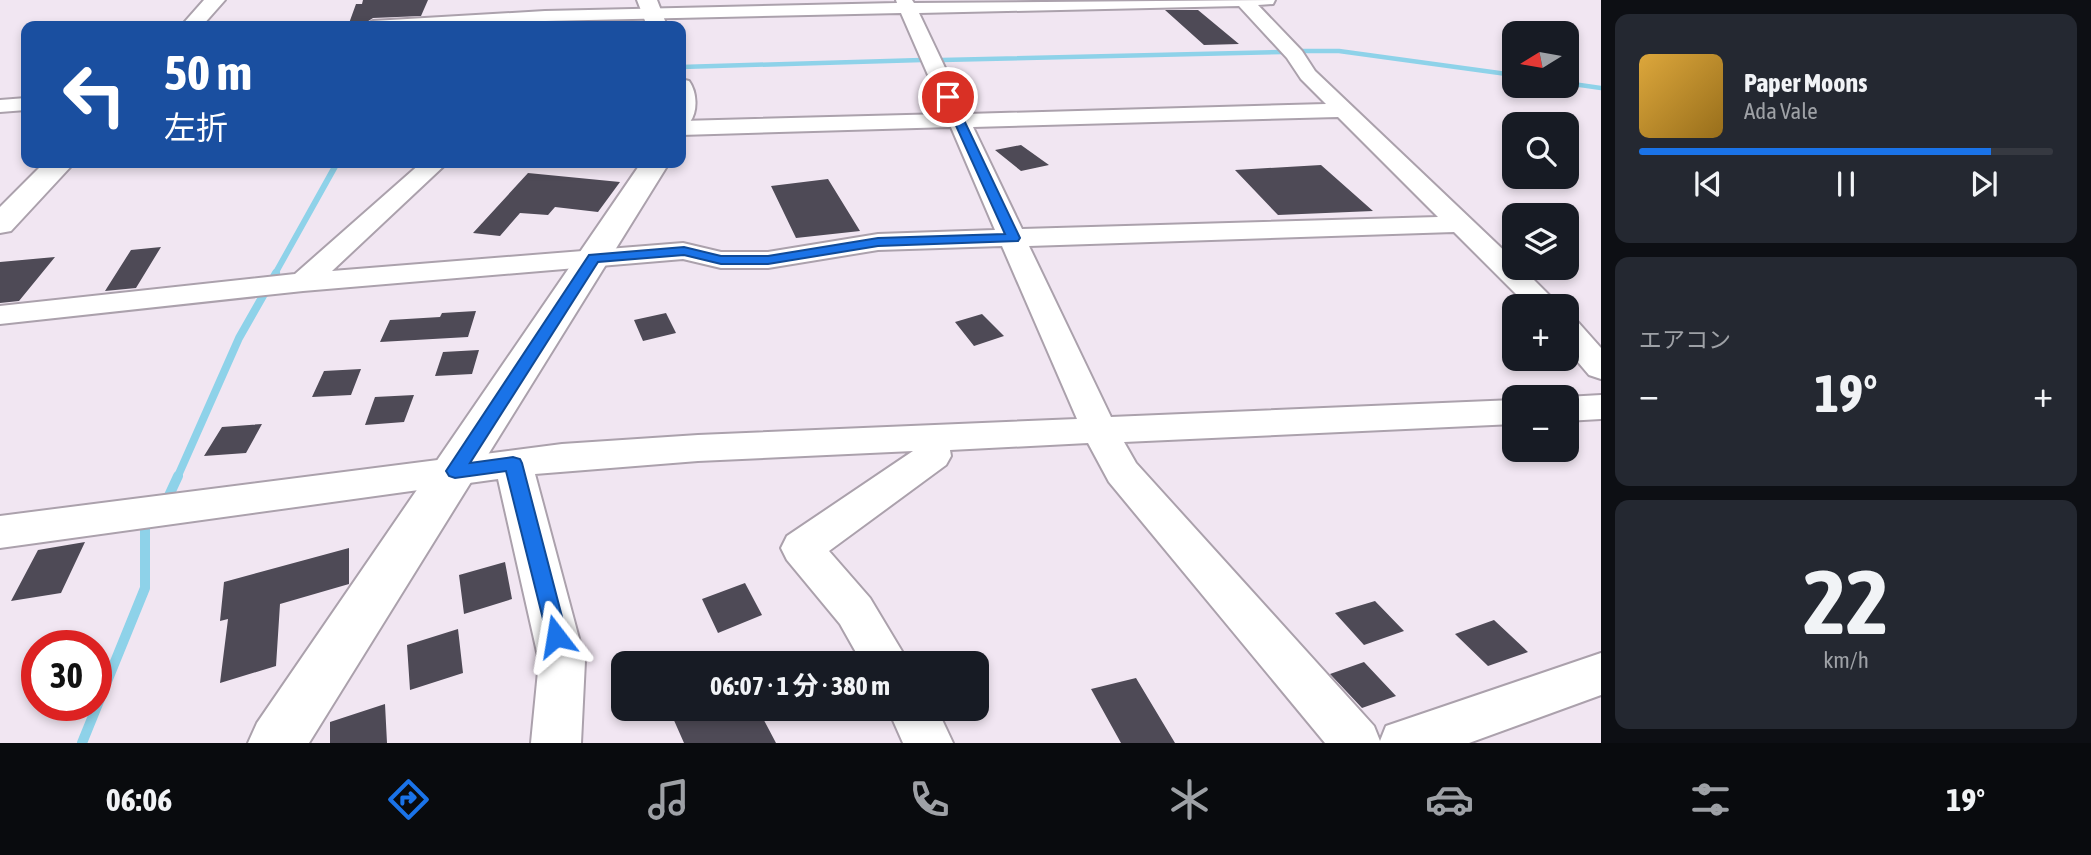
<!DOCTYPE html>
<html lang="ja">
<meta charset="utf-8">
<style>
:root{--surface:#171b24;--page:#242831;--text:#f1f3f6;--muted:#9ea1a6;--line:#363941;--accent:#1a73e8}
body{margin:0;font-family:"Asap Condensed","Noto Sans JP",sans-serif;background:var(--page);color:var(--text);height:100vh;display:flex;flex-direction:column;font-size:26px;white-space:nowrap}
*{box-sizing:border-box;margin:0}
p{font-size:23px;color:var(--muted)}
.icon{flex:none;width:38px;height:38px;fill:none;stroke:currentColor;stroke-width:2;stroke-linecap:round;stroke-linejoin:round}
.map{position:relative;flex:1;overflow:hidden}
.sheet{display:flex;flex-direction:column;gap:14px;padding:14px;background:#0d0f14;width:490px}
.sheet>*{flex:none}
.guide{position:absolute;left:21px;top:21px;width:665px;height:147px;border-radius:14px;box-shadow:0 4px 10px #0003;background:#1a4fa0;color:#fff;overflow:hidden}
.needle{width:46px;rotate:259deg}
.buttons{position:absolute;left:1502px;top:21px;display:grid;gap:14px}
.buttons a{display:grid;place-items:center;width:77px;height:77px;border-radius:14px;background:var(--surface);box-shadow:0 4px 10px #0003;font-size:35px}
.speed{position:absolute;left:21px;top:630px;display:flex;gap:14px;font-size:35px;font-weight:700;text-align:center}
.speed>*{display:grid;place-content:center;width:91px;height:91px;border-radius:50%;background:var(--surface);box-shadow:0 4px 10px #0003;line-height:1}
.speed .limit{border:10px solid #d22;background:#fff;color:#111}
.pin{position:absolute;display:grid;place-items:center;width:60px;height:60px;color:#fff;margin:-30px;border:4px solid #fff;border-radius:50%;box-shadow:0 2px 7px #0007}
.me{position:absolute;width:77px;margin:-38px;rotate:346deg;stroke-linejoin:round;filter:drop-shadow(0 0 5px #0008)}
.turn{display:flex;align-items:center;gap:24px;height:147px;padding:0 28px;font-size:32px}
.turn .icon{width:91px;height:91px;stroke-width:2.5}
.turn b{display:block;font-size:49px;line-height:60px}
.big{font-size:52px;font-weight:700;line-height:1.1}
.sheet .tile{flex:1;display:flex;flex-direction:column;justify-content:center;gap:10px;min-width:0;padding:0 24px;border-radius:14px;background:var(--page)}
.sheet .dial{align-items:center;gap:0}
.dial b{font-size:91px;line-height:1}
.song{display:flex;align-items:center;gap:21px}
.cover{width:84px;height:84px;border-radius:10px;background:linear-gradient(135deg,hsl(40 70% 55%),hsl(40 70% 35%))}
.played{height:7px;border-radius:4px;background:linear-gradient(90deg,var(--accent) 85%,var(--line) 85%)}
.keys{display:flex;justify-content:space-around;direction:ltr}
.heat{display:flex;justify-content:space-between;align-items:center;font-size:38px;direction:ltr}
.trip{position:absolute;left:611px;top:651px;width:378px;height:70px;border-radius:14px;background:var(--surface);box-shadow:0 4px 10px #0003;font-weight:700;line-height:70px;text-align:center}
.dock{display:flex;height:112px;justify-content:space-around;align-items:center;background:#090b0e;color:var(--muted)}
.dock .icon{width:49px;height:49px}
.dock .active{color:var(--accent)}
.dock b{font-size:32px;color:var(--text)}
main{display:flex;flex:1;min-height:0}
.map>svg:first-child{display:block}
.lines{fill:none;stroke-linecap:round;stroke-linejoin:round}
.stream-far3{stroke:#8ed2e9;stroke-width:4.5}
.stream-far2{stroke:#8ed2e9;stroke-width:6}
.stream-far1{stroke:#8ed2e9;stroke-width:8}
.stream{stroke:#8ed2e9;stroke-width:10}
.building{fill:#4e4a56}
.minor-casing{stroke:#aba1ac;stroke-width:4}
.tertiary-casing{stroke:#aba1ac;stroke-width:4}
.minor{fill:#fff;fill-rule:evenodd}
.tertiary{fill:#fff;fill-rule:evenodd}
.route{fill:#1a73e8;stroke:#114b97;stroke-width:2}
</style>
<main>
<div class="map">
<svg width="1601" height="743" viewBox="0 0 1601 743">
<rect width="100%" height="100%" fill="#f1e6f2"/>
<g class="lines">
<!-- stream-far3 -->
<path class="stream-far3" d="M1300,51h39l175,24
M942,60l341,-8
M681,67l241,-7
M1566,83l35,5"/>
<!-- stream-far2 -->
<path class="stream-far2" d="M275,274l62,-111"/>
<!-- stream-far1 -->
<path class="stream-far1" d="M177,478l62,-140 37,-65"/>
<!-- stream -->
<path class="stream" d="M166,502l12,-26
M82,743l63,-155v-65l5,-4"/>
</g>
<!-- building -->
<path class="building" d="M363,0h65l-7,16 -48,2 -11,7 -14,1 8,-22h6z
M1165,10h33l41,34 -35,1z
M1021,145l28,20 -28,6 -26,-21z
M1321,165l52,46 -95,4 -43,-45z
M528,173l92,9 -22,30 -43,-5 -7,8 -28,-2 -20,23 -27,-3z
M828,179l32,52 -64,7 -25,-52z
M161,247l-25,41 -31,3 26,-41z
M55,257l-36,44 -19,2v-41z
M476,311l-8,26 -88,5 10,-22 50,-3 2,-4z
M666,313l10,20 -33,8 -9,-21z
M982,314l22,22 -30,10 -19,-24z
M479,350l-7,24 -37,2 8,-24z
M361,369l-10,26 -39,2 12,-26z
M414,395l-10,27 -39,3 10,-28z
M262,424l-16,29 -42,3 18,-29z
M85,542l-24,51 -50,8 27,-51z
M349,548v36l-69,20 -4,62 -56,17 8,-64 -8,2 4,-39z
M505,562l7,37 -48,15 -5,-39z
M745,583l17,32 -44,18 -16,-34z
M1375,601l29,30 -40,14 -29,-32z
M1494,620l34,32 -40,14 -33,-32z
M458,629l5,44 -53,17 -3,-45z
M1364,662l32,34 -34,12 -32,-34z
M1136,678l39,65h-54l-30,-54z
M385,704l2,39h-57v-21z
M669,709h89l18,34h-92z"/>
<g class="lines">
<defs>
<path id="minor" d="M896,0h16l2,3 361,-3 -2,4 -15,1 44,46 13,20 199,189v8h8l38,38h-32l-74,-74 -425,14 82,171 403,-17v24l-390,18 12,21 238,263 6,15 6,-15 215,-73v42l-132,48h-144l-216,-261 -21,-39 -138,7 1,6 -5,9 -117,86 41,47 39,65h-47l-22,-39 -53,-64 -6,-12 6,-12 126,-85 -215,10 -163,13 50,187 -4,82h-50l8,-82 -41,-182 -498,69v-32l562,-72 136,-9 379,-16 -75,-173 -124,4 -110,18h-47l-38,-9 -380,32 -303,33v-18l295,-32 126,-111h26l-115,108 351,-28 38,9h47l110,-18 117,-4 -44,-103 -270,8v-14l264,-7 -44,-101 -356,8 -85,5h-96l9,-5 172,-10 352,-8zM1239,6l48,52 14,21 25,25 -359,10 -48,-101zM1338,117l100,100 -416,12 -49,-102z
M26,98v12l-26,2v-12z
M1566,319l11,2 24,27v31l-12,-4 -23,-27z
M1601,395v24l-35,2v-24z
M888,709h49l16,34h-50z"/>
<path id="tertiary" d="M204,0h21l-23,26h-21z
M637,0h20l10,26h-20z
M681,79l8,2c8,11 9,30 1,41l-9,3z
M44,163h30l-63,68 -11,2v-26z
M641,163h28l-360,580h-61l9,-20z"/>
</defs>
<!-- minor casing -->
<use href="#minor" class="minor-casing"/>
<!-- tertiary casing -->
<use href="#tertiary" class="tertiary-casing"/>
<!-- minor -->
<use href="#minor" class="minor"/>
<!-- tertiary -->
<use href="#tertiary" class="tertiary"/>
</g>
<!-- route -->
<path class="route" d="M948,94l5,3 67,141 -2,3 -140,5 -110,18h-47l-37,-9 -86,7 -128,201 43,-6 7,2 2,4 45,173 -3,7 -8,3 -7,-3 -43,-172 -51,7 -6,-2 -3,-5 143,-216 95,-8 37,9h47l110,-18 127,-4 -62,-137z"/>
</svg>
<div class="buttons">
<a><svg class="needle" viewBox="-14 -14 28 28"><path d="M0-13l5 13h-10z" fill="#e53935"/><path d="M0 13l5-13h-10z" fill="#9ea1a6"/></svg></a>
<a><svg class="icon" aria-label="search" viewBox="0 0 24 24"><circle cx="10" cy="10" r="6"/><path d="M15 15l6 6"/></svg></a>
<a><svg class="icon" aria-label="layers" viewBox="0 0 24 24"><path d="M12 4l9 5-9 5-9-5zM3 14l9 5 9-5"/></svg></a>
<a>+</a>
<a>−</a>
</div>
<div class="speed"><div class="limit">30</div></div>
<div class="pin" style="left:948px;top:97px;background:#d93025"><svg class="icon" aria-label="arrive" viewBox="0 0 24 24"><path d="M6 21V4h12l-3 4 3 4H6"/></svg></div>
<svg class="me" style="left:556px;top:636px" viewBox="-20 -20 40 40"><path d="M0-17L14 15 0 8-14 15z" fill="#1a73e8" stroke="#fff" stroke-width="4"/></svg>
<div class="trip">06:07 · 1 分 · 380 m</div>
<div class="guide">
<div class="turn"><svg class="icon" aria-label="left" viewBox="0 0 24 24"><path d="M17 20v-9H6M10 6l-5 5 5 5"/></svg><div><b>50 m</b>左折</div></div>
</div>
</div>
<section class="sheet">
<div class="tile">
<div class="song"><i class="cover"></i><div><b>Paper Moons</b><p>Ada Vale</p></div></div>
<div class="played"></div>
<div class="keys"><svg class="icon" aria-label="previous" viewBox="0 0 24 24"><path d="M18 5L8 12l10 7zM5 5v14"/></svg><svg class="icon" aria-label="pause" viewBox="0 0 24 24"><path d="M8 5v14M16 5v14"/></svg><svg class="icon" aria-label="next" viewBox="0 0 24 24"><path d="M6 5l10 7-10 7zM19 5v14"/></svg></div>
</div>
<div class="tile"><p>エアコン</p>
<div class="heat"><a>−</a><b class="big">19°</b><a>+</a></div>
</div>
<div class="tile dial"><b>22</b><p>km/h</p></div>
</section>
</main>
<nav class="dock">
<b>06:06</b>
<svg class="icon active" aria-label="directions" viewBox="0 0 24 24"><path d="M12 3l9 9-9 9-9-9zM9 14v-3h6M13 9l2 2-2 2"/></svg>
<svg class="icon" aria-label="music" viewBox="0 0 24 24"><path d="M9 18V5l10-2v13"/><circle cx="6" cy="18" r="3"/><circle cx="16" cy="16" r="3"/></svg>
<svg class="icon" aria-label="phone" viewBox="0 0 24 24"><path d="M5 4h4l2 5-3 2q2 4 5 5l2-3 5 2v4C11 20 4 13 5 4z"/></svg>
<svg class="icon" aria-label="climate" viewBox="0 0 24 24"><path d="M12 3v18M4 7l16 10M4 17L20 7"/></svg>
<svg class="icon" aria-label="car" viewBox="0 0 24 24"><path d="M5 17H2v-5l4-1 3-4h7l3 4 3 1v5h-3M9 17h6M6 11h13"/><circle cx="7" cy="17" r="2"/><circle cx="17" cy="17" r="2"/></svg>
<svg class="icon" aria-label="filters" viewBox="0 0 24 24"><path d="M4 7h16M4 17h16"/><circle cx="9" cy="7" r="2"/><circle cx="15" cy="17" r="2"/></svg>
<b>19°</b>
</nav>
